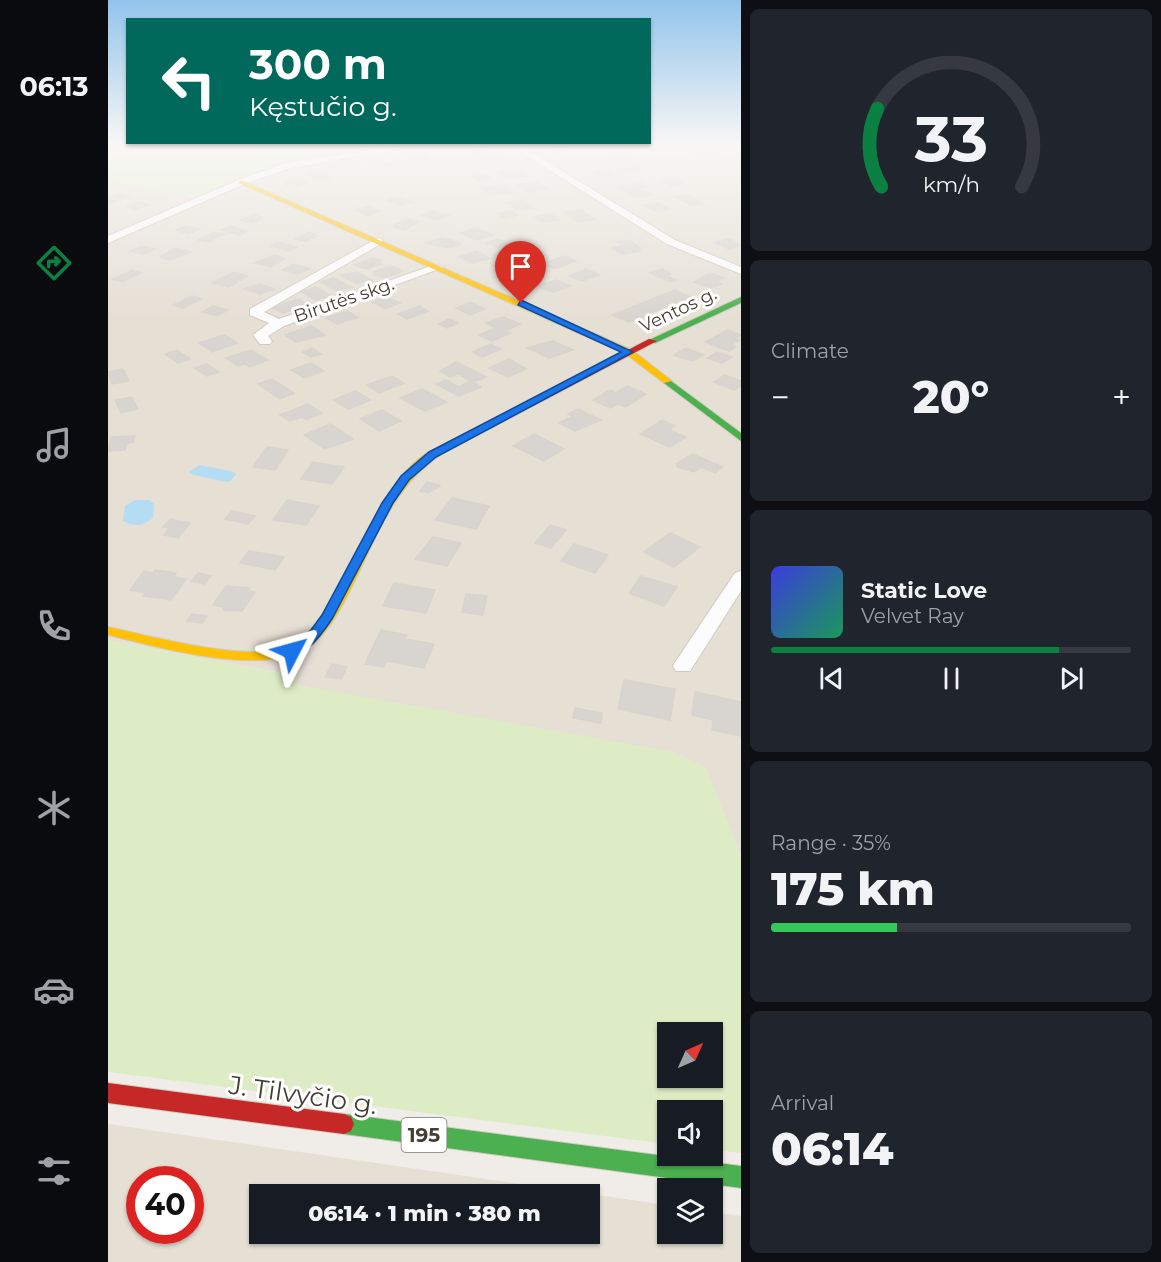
<!DOCTYPE html>
<meta charset="utf-8">
<style>
:root{--surface:#171b24;--page:#20242c;--text:#f1f3f6;--muted:#9ea1a6;--line:#363941;--accent:#0b8043}
body{margin:0;font-family:Montserrat,sans-serif;background:var(--page);color:var(--text);height:100vh;display:flex;flex-direction:column;font-size:22px;white-space:nowrap}
*{box-sizing:border-box;margin:0}
p{font-size:20px;color:var(--muted)}
.icon{flex:none;width:33px;height:33px;fill:none;stroke:currentColor;stroke-width:2;stroke-linecap:round;stroke-linejoin:round}
.map{position:relative;flex:1;overflow:hidden}
.details{display:flex;flex-direction:column;gap:9px;padding:9px;background:#0d0f14;width:420px}
.details>*{flex:none}
.banner{position:absolute;left:18px;top:18px;width:525px;height:126px;border-radius:0px;box-shadow:0 2px 4px #0004;background:#00695c;color:#fff;overflow:hidden}
.needle{width:39px;rotate:45deg}
.controls{position:absolute;left:549px;top:1022px;display:grid;gap:12px}
.controls a{display:grid;place-items:center;width:66px;height:66px;border-radius:0px;background:var(--surface);box-shadow:0 2px 4px #0004;font-size:30px}
.speed{position:absolute;left:18px;top:1166px;display:flex;gap:12px;font-size:30px;font-weight:700;text-align:center}
.speed>*{display:grid;place-content:center;width:78px;height:78px;border-radius:50%;background:var(--surface);box-shadow:0 2px 4px #0004;line-height:1}
.speed .limit{border:9px solid #d22;background:#fff;color:#111}
.pin{position:absolute;display:grid;place-items:center;width:51px;height:51px;color:#fff;margin:-62px -26px;border-radius:50% 50% 50% 0;rotate:-45deg;box-shadow:0 0 6px #0007}
.pin .icon{rotate:45deg}
.me{position:absolute;width:66px;margin:-33px;rotate:51deg;stroke-linejoin:round;filter:drop-shadow(0 0 4px #0008)}
.turn{display:flex;align-items:center;gap:21px;height:126px;padding:0 24px;font-size:27px}
.turn .icon{width:78px;height:78px;stroke-width:2.5}
.turn b{display:block;font-size:42px;line-height:51px}
.big{font-size:45px;font-weight:800;line-height:1.1}
.details .widget{flex:1;display:flex;flex-direction:column;justify-content:center;gap:9px;min-width:0;padding:0 21px;border-radius:9px;background:var(--page)}
.details .dial{align-items:center;gap:0}
.dial svg{height:156px;overflow:visible;fill:none;stroke:var(--line);stroke-width:7;stroke-linecap:round;text-anchor:middle}
.dial text{fill:var(--text);stroke:none}
.song{display:flex;align-items:center;gap:18px}
.cover{width:72px;height:72px;border-radius:9px;background:linear-gradient(135deg,hsl(240 70% 55%),hsl(150 70% 35%))}
.played{height:6px;border-radius:3px;background:linear-gradient(90deg,var(--accent) 80%,var(--line) 80%)}
.keys{display:flex;justify-content:space-around;direction:ltr}
.heat{display:flex;justify-content:space-between;align-items:center;font-size:33px;direction:ltr}
.charge{height:9px;border-radius:4px;background:linear-gradient(90deg,#34c759 35%,var(--line) 0)}
.trip{position:absolute;left:141px;top:1184px;width:351px;height:60px;border-radius:0px;background:var(--surface);box-shadow:0 2px 4px #0004;font-weight:800;line-height:60px;text-align:center}
main{display:flex;flex:1;min-height:0}
.menu{display:flex;flex-direction:column;width:108px;justify-content:space-around;align-items:center;background:#090b0e;color:var(--muted)}
.menu .icon{width:42px;height:42px}
.menu .active{color:var(--accent)}
.menu b{font-size:27px;color:var(--text)}
.map>svg:first-child{display:block}
.residential{fill:#e5dfd4;fill-rule:evenodd}
.green{fill:#deecc5;fill-rule:evenodd}
.water{fill:#b4dcf2}
.building{fill:#d8d4cf;stroke:#d8d4cd;stroke-width:1.5}
.lines{fill:none;stroke-linecap:round;stroke-linejoin:round}
.street-casing{stroke:#cecbc5;stroke-width:2}
.fast-casing{stroke:#d1ccbf;stroke-width:2}
.slow-casing{stroke:#d1ccbf;stroke-width:2}
.jam-casing{stroke:#d1ccbf;stroke-width:2}
.street{fill:#fdfcfc;fill-rule:evenodd}
.fast{fill:#4caf50;fill-rule:evenodd}
.slow{fill:#ffc107;fill-rule:evenodd}
.jam{fill:#c62828;fill-rule:evenodd}
.route{fill:#1a73e8;stroke:#114b97;stroke-width:1.5}
.labels{text-anchor:middle;stroke-width:6;stroke-linejoin:round;paint-order:stroke}
.far-street-label{font-size:18px;fill:#463e33;stroke:#fff}
.shield{fill:#fff;stroke:#7e7870;stroke-width:1.5}
.shield-label{font-size:20px;font-weight:bold;fill:#463e33}
.near-street-label{font-size:26px;fill:#463e33;stroke:#fff}
</style>
<main>
<nav class="menu">
<b>06:13</b>
<svg class="icon active" aria-label="directions" viewBox="0 0 24 24"><path d="M12 3l9 9-9 9-9-9zM9 14v-3h6M13 9l2 2-2 2"/></svg>
<svg class="icon" aria-label="music" viewBox="0 0 24 24"><path d="M9 18V5l10-2v13"/><circle cx="6" cy="18" r="3"/><circle cx="16" cy="16" r="3"/></svg>
<svg class="icon" aria-label="phone" viewBox="0 0 24 24"><path d="M5 4h4l2 5-3 2q2 4 5 5l2-3 5 2v4C11 20 4 13 5 4z"/></svg>
<svg class="icon" aria-label="climate" viewBox="0 0 24 24"><path d="M12 3v18M4 7l16 10M4 17L20 7"/></svg>
<svg class="icon" aria-label="car" viewBox="0 0 24 24"><path d="M5 17H2v-5l4-1 3-4h7l3 4 3 1v5h-3M9 17h6M6 11h13"/><circle cx="7" cy="17" r="2"/><circle cx="17" cy="17" r="2"/></svg>
<svg class="icon" aria-label="filters" viewBox="0 0 24 24"><path d="M4 7h16M4 17h16"/><circle cx="9" cy="7" r="2"/><circle cx="15" cy="17" r="2"/></svg>
</nav>
<div class="map">
<svg width="633" height="1262" viewBox="0 0 633 1262">
<rect width="100%" height="100%" fill="#f0ede8"/>
<!-- residential -->
<path class="residential" d="M312,144h198l30,15 33,-15h60v712l-36,-89 -409,-82 1,-9 -189,-36v-460l90,18 86,-33 46,-10z
M0,1124l481,70h-329v39h330v-39l77,11 1,28h44l1,-21 28,4v46h-633zM32,1179h50v51h-50z"/>
<!-- green -->
<path class="green" d="M0,144h312l-90,11 -46,10 -86,33 -90,-18z
M510,144h63l-33,15z
M0,640l189,36v9l377,67 31,15 36,89v297l-28,-3 -1,-40h-44l-1,34 -559,-72zM560,1032h44v45h-44z"/>
<!-- water -->
<path class="water" d="M413,244l23,8 -22,9 -9,-2 -2,-2 5,-10z
M92,465l34,7 2,2 -6,7 -5,1 -34,-8 -2,-2z
M27,500h14l5,4 -1,14c-11,8 -18,9 -30,3l2,-15z"/>
<!-- building -->
<path class="building" d="M435,144h15l11,7 -13,1z
M376,147l17,10 -16,3 -17,-11z
M591,147l20,5 -10,4 -20,-6z
M317,153l4,3 -6,1 3,2 -13,2 -7,-6z
M514,155l10,6 -10,2 -11,-7z
M271,160l13,5 -23,1 -5,-4z
M527,166l8,4 -17,3 -8,-4z
M409,169l9,7 -19,2 -10,-7z
M206,170l13,4h-2l8,3 -11,3 -19,-7z
M497,170l8,5 -14,2 -8,-5z
M377,174l7,5 -15,2 -6,-5z
M193,178l6,5 -12,4 -10,-2 4,-1 -4,-2z
M568,179l8,5 -14,2 -8,-5z
M430,182l10,7 -20,3 -10,-7z
M533,183l7,4 -8,1 11,7 -18,3 -6,-4 6,-1 -17,-6z
M394,185l10,8 -21,2 -9,-7z
M11,194l10,2 -21,9v-7z
M579,195l17,9 -12,2 -17,-9z
M287,198h8l9,4 -12,3 -13,-5z
M415,200l11,8 -17,2 -11,-8z
M31,202l9,3 -13,5 -8,-4z
M552,203l9,6 -15,2 -9,-6z
M260,206l13,5 -14,5 -13,-6z
M473,210l14,9 -17,3 -14,-10z
M325,211l8,3 10,1 -16,5 -14,-5z
M399,212h7l4,3 -14,4 -7,-6z
M147,214l8,4 -10,5 -12,-3z
M443,214l8,6 -16,2 -8,-5z
M302,219l8,3 -13,8 -11,-3 4,-1 -4,-1z
M78,226l13,3 -11,5 -12,-4z
M122,226l2,1 15,4 -7,4 -19,-5z
M368,228l17,7 -16,5 -17,-7z
M107,232l9,2 -17,8 -9,-2z
M201,232l9,4 -13,5 -10,-2z
M334,238l9,2 10,4 -12,4 -23,-5z
M390,239l12,4 -12,5 -11,-5z
M621,239l12,7 -13,3 -13,-7z
M521,240l12,8h-4l4,3 -19,3 -10,-6 11,-2 -6,-4z
M170,242l19,5 -7,4 -19,-5z
M33,246l13,3 -11,5 -13,-3z
M67,248l16,4 -22,8 -9,-3z
M368,251l14,7 -17,5 -14,-6z
M167,255l10,3 -13,9 -18,-4z
M456,256l12,5 -21,8 -13,-5z
M265,258l8,3 -4,2 4,1 -14,5 -13,-4z
M185,264l15,4 2,1 -13,5 -15,-4z
M279,267h7l9,4 -18,7 -12,-3 4,-1 -4,-2z
M420,268l13,5 -17,6 -12,-5z
M478,269l14,6 -17,6 -14,-5z
M555,269l8,5 -4,2 10,4 -7,2 -20,-9z
M24,270l9,3 -19,9 -10,-3z
M126,272l13,4 -18,11 -17,-4z
M248,272l16,8 -14,4 -18,-9z
M602,273l14,5 -8,3 6,3 -11,4 -17,-6z
M226,278l18,9 -14,4 -18,-9z
M448,280l15,6 -18,6 -19,-5z
M152,284l15,5 -15,5 -17,-5z
M207,287l16,8 -15,5 -15,-8z
M567,290l16,7 -13,5 -17,-7z
M553,295l17,7 -14,5 -16,-6z
M84,296l10,3 -19,9 -10,-3z
M279,297l13,6 -15,6 -13,-7z
M190,299l10,6 -25,8 -10,-5z
M540,301l16,6 -13,6 -17,-7z
M363,302l14,7 -15,6 -14,-7z
M105,306l15,4 -11,6 -15,-4z
M311,306l9,5 -21,8 -9,-5z
M526,306l17,7 -14,6 -17,-7z
M239,311l11,6 -21,7 -11,-6z
M512,312l17,7 -8,3 -17,-7z
M395,317l17,7 -15,7 6,2 -19,8 -13,-6 17,-7 -10,-5z
M341,319l9,4 -11,5 -8,-4z
M203,326l14,9 -29,7 -11,-7z
M620,330l13,5 -6,4 4,1 -9,5 6,2 -7,4 -24,-9z
M116,335l13,8 -25,9 -13,-9z
M445,341l20,9 -24,8 -22,-10z
M383,344l10,5 -19,8 -10,-5z
M204,348l9,6 -10,3 -8,-5z
M578,348l18,7 -12,6 -18,-6z
M69,350l13,9 -12,4 -13,-9z
M143,350l17,10 -19,7 -4,-3 -7,2 -12,-8z
M609,352l15,5 -10,6 -15,-5z
M401,359l17,10 -18,8 -19,-9z
M348,362l30,15 -13,5 8,5 -22,9 -23,-12 10,-4 12,7 13,-6 -13,-7 -8,3 -10,-6z
M203,363l13,8 -20,7 -13,-8z
M99,364l12,8 -12,4 -13,-8z
M15,369l6,12 -17,3 -4,-12z
M617,375l16,6v5l-7,4 -20,-8z
M284,376l12,7 -25,10 -12,-8z
M164,379l22,14 -14,6 -22,-15z
M519,386l19,8 -20,13 -8,-3 -8,4 -17,-8 17,-10 6,3z
M314,389l25,13 -22,9 -25,-13z
M247,391l16,9 -22,9 -16,-9z
M24,397l6,12 -17,4 -6,-13z
M200,404l14,9 -16,7 -4,-3 -12,4 -10,-6z
M470,409l23,11 -26,11 -16,-8 14,-7 -5,-2z
M274,410l19,11 -22,10 -19,-12z
M554,420l13,6 -6,4 17,7 -16,10 -30,-13z
M222,424l23,15 -28,10 -21,-14z
M426,434l30,15 -20,12 -31,-15z
M27,436l-2,6 -6,1 -2,7 -17,1 3,-14z
M159,447l21,3 -13,20 -22,-3z
M584,454l31,13 -8,6 -14,-6 -7,5 -16,-5 -2,-3z
M205,462l31,5 -12,17 -31,-5z
M319,482l13,4 -12,7 -8,-2z
M344,498l37,8 -13,23 -41,-9z
M179,500l32,6 -13,19 -33,-5z
M124,511l23,5 -7,8 -23,-5z
M62,519l20,4 -12,15 -14,-3 6,-7 -7,-1z
M442,525l16,5 -15,18 -16,-5z
M562,533l30,14 -26,20 -30,-15z
M325,537l28,6 -14,23 -32,-7z
M466,544l34,11 -13,18 -34,-12z
M141,551l35,6 -9,13 -35,-7z
M47,570l21,3 -3,4 13,2 -15,21 -28,-4 3,-3 -16,-3 14,-19 9,2z
M90,573l13,3 -7,8 -13,-3z
M533,576l36,11 -13,19 -35,-13z
M286,583l41,7 -9,23 -43,-7z
M118,586l24,2 -2,3 7,1 -13,19 -19,-1 1,-3 -11,-2z
M358,594l21,2 -4,19 -21,-3z
M84,614l15,2 -5,7 -15,-2z
M273,630l26,5 -2,4 29,5 -10,24 -38,-7 -2,6 -19,-3z
M224,664l15,3 -6,12 -16,-2z
M516,680l51,9 -5,31 -52,-11z
M587,692l46,10v34l-29,-6 1,-10 -21,-5z
M467,708l27,5 -1,10 -28,-5z"/>
<g class="lines">
<defs>
<path id="street" d="M300,144h21l-138,24 -42,14 -141,61v-7l135,-58 43,-15z
M400,144h10l157,96 66,27v7l-74,-30z
M270,238l4,1v4l-118,69 15,7 155,-54 10,2 -160,59 -16,10 4,5 -2,3h-10l-7,-9 16,-12 -19,-8v-6z
M633,571v20l-51,80h-14l-3,-5 3,-5 59,-88z"/>
<path id="fast" d="M633,297v6l-86,40 -8,-2z
M559,378l74,55v8l-77,-58v-4z
M236,1114l397,52v22l-397,-54 -7,-3 -3,-7 3,-7z"/>
<path id="slow" d="M131,181h4l389,169 40,31 -8,2 -38,-29 -387,-171z
M331,448l4,1v4c-34,22 -53,54 -70,89 -14,29 -35,82 -60,102 -44,36 -154,3 -205,-9v-8c44,9 138,36 180,20 16,-7 26,-20 35,-34 24,-37 39,-79 64,-116 12,-19 30,-43 52,-49z"/>
<path id="jam" d="M541,339l8,2 -214,112 -4,1 -5,-3z
M0,1083l236,31 7,3 3,7 -3,7 -7,3 -236,-31z"/>
</defs>
<!-- street casing -->
<use href="#street" class="street-casing"/>
<!-- fast casing -->
<use href="#fast" class="fast-casing"/>
<!-- slow casing -->
<use href="#slow" class="slow-casing"/>
<!-- jam casing -->
<use href="#jam" class="jam-casing"/>
<!-- street -->
<use href="#street" class="street"/>
<!-- fast -->
<use href="#fast" class="fast"/>
<!-- slow -->
<use href="#slow" class="slow"/>
<!-- jam -->
<use href="#jam" class="jam"/>
</g>
<!-- sky -->
<linearGradient id="sky" x2="0" y2="1"><stop stop-color="#93c4ec"/><stop offset="0.45" stop-color="#f8f7f5"/><stop offset="1" stop-color="#f8f7f5" stop-opacity="0"/></linearGradient>
<rect width="633" height="321" fill="url(#sky)"/>
<!-- route -->
<path class="route" d="M413,300l112,52 -197,105 -27,23 -16,23 -61,116c-8,12 -28,41 -45,36v-7l24,-18 11,-15 60,-112 19,-27 28,-24 192,-100 -103,-47z"/>
<g class="labels">
<!-- far-street labels -->
<g class="far-street-label">
<text transform="translate(236 300) rotate(-19)" y="6">Birutės skg.</text>
<text transform="translate(570 310) rotate(-25)" y="6">Ventos g.</text>
</g>
<!-- shield labels -->
<rect class="shield" x="293.5" y="1118" width="45" height="34" rx="4.5"/>
<g class="shield-label">
<text x="316" y="1142">195</text>
</g>
<!-- near-street labels -->
<g class="near-street-label">
<text transform="translate(195 1095) rotate(8)" y="9">J. Tilvyčio g.</text>
</g>
</g>
</svg>
<div class="controls">
<a><svg class="needle" viewBox="-14 -14 28 28"><path d="M0-13l5 13h-10z" fill="#e53935"/><path d="M0 13l5-13h-10z" fill="#9ea1a6"/></svg></a>
<a><svg class="icon" aria-label="sound" viewBox="0 0 24 24"><path d="M4 9h4l5-4v14l-5-4H4zM17 9q2 3 0 6"/></svg></a>
<a><svg class="icon" aria-label="layers" viewBox="0 0 24 24"><path d="M12 4l9 5-9 5-9-5zM3 14l9 5 9-5"/></svg></a>
</div>
<div class="speed"><div class="limit">40</div></div>
<div class="pin" style="left:413px;top:303px;background:#d93025"><svg class="icon" aria-label="arrive" viewBox="0 0 24 24"><path d="M6 21V4h12l-3 4 3 4H6"/></svg></div>
<svg class="me" style="left:184px;top:651px" viewBox="-20 -20 40 40"><path d="M0-17L14 15 0 8-14 15z" fill="#1a73e8" stroke="#fff" stroke-width="4"/></svg>
<div class="trip">06:14 · 1 min · 380 m</div>
<div class="banner">
<div class="turn"><svg class="icon" aria-label="left" viewBox="0 0 24 24"><path d="M17 20v-9H6M10 6l-5 5 5 5"/></svg><div><b>300 m</b>Kęstučio g.</div></div>
</div>
</div>
<section class="details">
<div class="widget dial"><svg viewBox="0 0 100 80">
<path d="M14 69A42 42 0 1 1 86 69"/>
<path d="M14 69A42 42 0 0 1 12 29" stroke="#0b8043"/>
<text x="50" y="56" font-size="32" font-weight="700">33</text>
<text x="50" y="72" font-size="11">km/h</text>
</svg></div>
<div class="widget"><p>Climate</p>
<div class="heat"><a>−</a><b class="big">20°</b><a>+</a></div>
</div>
<div class="widget">
<div class="song"><i class="cover"></i><div><b>Static Love</b><p>Velvet Ray</p></div></div>
<div class="played"></div>
<div class="keys"><svg class="icon" aria-label="previous" viewBox="0 0 24 24"><path d="M18 5L8 12l10 7zM5 5v14"/></svg><svg class="icon" aria-label="pause" viewBox="0 0 24 24"><path d="M8 5v14M16 5v14"/></svg><svg class="icon" aria-label="next" viewBox="0 0 24 24"><path d="M6 5l10 7-10 7zM19 5v14"/></svg></div>
</div>
<div class="widget"><p>Range · 35%</p><b class="big">175 km</b><div class="charge"></div></div>
<div class="widget"><p>Arrival</p><b class="big">06:14</b></div>
</section>
</main>
